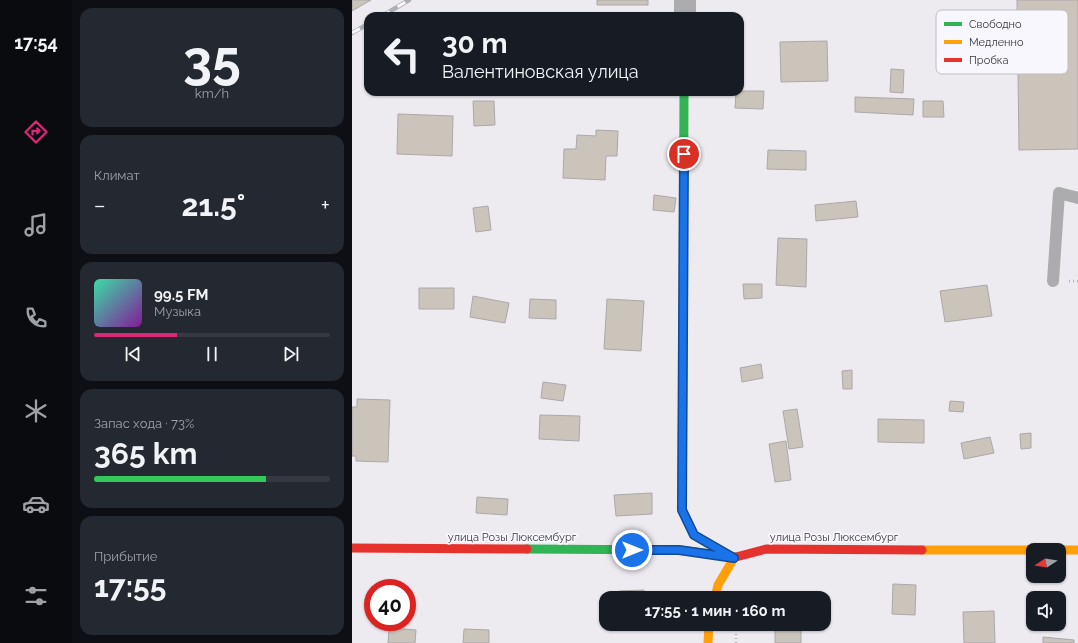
<!DOCTYPE html>
<html lang="ru">
<meta charset="utf-8">
<style>
:root{--surface:#171b24;--page:#242831;--text:#f1f3f6;--muted:#9ea1a6;--line:#363941;--accent:#db2777}
body{margin:0;font-family:Raleway,sans-serif;background:var(--page);color:var(--text);height:100vh;display:flex;flex-direction:column;font-size:15px;white-space:nowrap}
*{box-sizing:border-box;margin:0}
p{font-size:13px;color:var(--muted)}
.icon{flex:none;width:22px;height:22px;fill:none;stroke:currentColor;stroke-width:2;stroke-linecap:round;stroke-linejoin:round}
.map{position:relative;flex:1;overflow:hidden}
.sheet{display:flex;flex-direction:column;gap:8px;padding:8px;background:#0d0f14;width:280px}
.sheet>*{flex:none}
.hud{position:absolute;left:12px;top:12px;width:380px;height:84px;border-radius:12px;box-shadow:0 1px 3px #0004;background:#171b24;color:var(--text);overflow:hidden}
.needle{width:26px;rotate:258deg}
.buttons{position:absolute;left:674px;top:543px;display:grid;gap:8px}
.buttons a{display:grid;place-items:center;width:40px;height:40px;border-radius:8px;background:var(--surface);box-shadow:0 1px 3px #0004;font-size:20px}
.speed{position:absolute;left:12px;top:579px;display:flex;gap:8px;font-size:20px;font-weight:700;text-align:center}
.speed>*{display:grid;place-content:center;width:52px;height:52px;border-radius:50%;background:var(--surface);box-shadow:0 1px 3px #0004;line-height:1}
.speed .limit{border:6px solid #d22;background:#fff;color:#111}
.pin{position:absolute;display:grid;place-items:center;width:34px;height:34px;color:#fff;margin:-17px;border:2px solid #fff;border-radius:50%;box-shadow:0 1px 4px #0007}
.me{position:absolute;width:44px;margin:-22px;rotate:90deg;stroke-linejoin:round;filter:drop-shadow(0 0 3px #0008)}
.turn{display:flex;align-items:center;gap:14px;height:84px;padding:0 12px;font-size:18px}
.turn .icon{width:52px;height:52px;stroke-width:2.5}
.turn b{display:block;font-size:28px;line-height:34px}
.big{font-size:30px;font-weight:700;line-height:1.1}
.sheet .card{flex:1;display:flex;flex-direction:column;justify-content:center;gap:6px;min-width:0;padding:0 14px;border-radius:12px;background:var(--page)}
.sheet .dial{align-items:center;gap:0}
.dial b{font-size:52px;line-height:1}
.song{display:flex;align-items:center;gap:12px}
.cover{width:48px;height:48px;border-radius:6px;background:linear-gradient(135deg,hsl(160 70% 55%),hsl(290 70% 35%))}
.played{height:4px;border-radius:2px;background:linear-gradient(90deg,var(--accent) 35%,var(--line) 35%)}
.keys{display:flex;justify-content:space-around;direction:ltr}
.heat{display:flex;justify-content:space-between;align-items:center;font-size:22px;direction:ltr}
.charge{height:6px;border-radius:3px;background:linear-gradient(90deg,#34c759 73%,var(--line) 0)}
.trip{position:absolute;left:247px;top:591px;width:232px;height:40px;border-radius:12px;background:var(--surface);box-shadow:0 1px 3px #0004;font-weight:700;line-height:40px;text-align:center}
main{display:flex;flex:1;min-height:0}
.tab-bar{display:flex;flex-direction:column;width:72px;justify-content:space-around;align-items:center;background:#090b0e;color:var(--muted)}
.tab-bar .icon{width:28px;height:28px}
.tab-bar .on{color:var(--accent)}
.tab-bar b{font-size:18px;color:var(--text)}
.map>svg:first-child{display:block}
.building{fill:#cbc4bb;stroke:#aaa8aa}
.lines{fill:none;stroke-linecap:round;stroke-linejoin:round}
.path{stroke:#b2b1b4;stroke-width:2.5;stroke-dasharray:1 3;stroke-linecap:butt}
.lane{stroke:#acacaf;stroke-width:12}
.street{stroke:#acacaf;stroke-width:22}
.fast{stroke:#30b455;stroke-width:9}
.slow{stroke:#ff9f0a;stroke-width:9}
.jam{stroke:#e5322d;stroke-width:9}
.rail-casing{stroke:#afafb1;stroke-width:4.5}
.rail{stroke:#f9f7fe;stroke-width:3;stroke-dasharray:9;stroke-linecap:butt}
.route-casing{stroke:#114b97;stroke-width:10}
.route{stroke:#1a73e8;stroke-width:7}
.labels{text-anchor:middle;stroke-width:3.5;stroke-linejoin:round;paint-order:stroke}
.street-label{font-size:11px;fill:#38373a;stroke:#f9f7fe}
.key{fill:#f9f7fe;stroke:#bfbdc3;stroke-width:1}
.key-label{font-size:11px;fill:#38373a}
</style>
<main>
<nav class="tab-bar">
<b>17:54</b>
<svg class="icon on" aria-label="directions" viewBox="0 0 24 24"><path d="M12 3l9 9-9 9-9-9zM9 14v-3h6M13 9l2 2-2 2"/></svg>
<svg class="icon" aria-label="music" viewBox="0 0 24 24"><path d="M9 18V5l10-2v13"/><circle cx="6" cy="18" r="3"/><circle cx="16" cy="16" r="3"/></svg>
<svg class="icon" aria-label="phone" viewBox="0 0 24 24"><path d="M5 4h4l2 5-3 2q2 4 5 5l2-3 5 2v4C11 20 4 13 5 4z"/></svg>
<svg class="icon" aria-label="climate" viewBox="0 0 24 24"><path d="M12 3v18M4 7l16 10M4 17L20 7"/></svg>
<svg class="icon" aria-label="car" viewBox="0 0 24 24"><path d="M5 17H2v-5l4-1 3-4h7l3 4 3 1v5h-3M9 17h6M6 11h13"/><circle cx="7" cy="17" r="2"/><circle cx="17" cy="17" r="2"/></svg>
<svg class="icon" aria-label="filters" viewBox="0 0 24 24"><path d="M4 7h16M4 17h16"/><circle cx="9" cy="7" r="2"/><circle cx="15" cy="17" r="2"/></svg>
</nav>
<section class="sheet">
<div class="card dial"><b>35</b><p>km/h</p></div>
<div class="card"><p>Климат</p>
<div class="heat"><a>−</a><b class="big">21.5°</b><a>+</a></div>
</div>
<div class="card">
<div class="song"><i class="cover"></i><div><b>99.5 FM</b><p>Музыка</p></div></div>
<div class="played"></div>
<div class="keys"><svg class="icon" aria-label="previous" viewBox="0 0 24 24"><path d="M18 5L8 12l10 7zM5 5v14"/></svg><svg class="icon" aria-label="pause" viewBox="0 0 24 24"><path d="M8 5v14M16 5v14"/></svg><svg class="icon" aria-label="next" viewBox="0 0 24 24"><path d="M6 5l10 7-10 7zM19 5v14"/></svg></div>
</div>
<div class="card"><p>Запас хода · 73%</p><b class="big">365 km</b><div class="charge"></div></div>
<div class="card"><p>Прибытие</p><b class="big">17:55</b></div>
</section>
<div class="map">
<svg width="726" height="643" viewBox="0 0 726 643">
<rect width="100%" height="100%" fill="#edebf0"/>
<!-- building -->
<path class="building" d="M0,0h19l-19,11z
M245,0h51v5h-51z
M665,0h61v149l-59,1z
M263,13h42v3h-42z
M475,41l1,40 -47,1 -1,-40z
M539,69l13,1 -1,23 -13,-1z
M388,91h24l-1,18 -28,-1 1,-16h4z
M503,97l59,2 -1,16 -58,-3z
M121,101h21l1,24 -21,1z
M571,101h20l1,16h-21z
M46,114l55,2 -1,40 -55,-2z
M244,130l22,1 -1,25h-11l-1,24 -42,-2 1,-29h12l1,-14 19,1z
M416,150l38,1v19l-39,-1z
M302,195l22,3 -2,14 -21,-2z
M504,201l2,16 -42,4 -1,-16z
M136,206l3,24 -15,2 -3,-24z
M426,238l29,1 -1,48 -30,-2z
M391,284h19v14l-18,1z
M635,285l5,31 -47,6 -5,-31z
M67,288h35v21h-35z
M121,296l36,7 -4,20 -35,-6z
M178,299l26,1v19l-27,-1z
M255,299l37,2 -3,50 -37,-2z
M409,364l2,14 -21,4 -2,-14z
M500,370v19h-9l-1,-18z
M191,382l23,3 -3,16 -22,-3z
M5,399l33,1 -2,62 -32,-1v-5h-4v-49h5z
M598,401l14,1 -1,10 -14,-1z
M445,409l6,38 -14,2 -6,-38z
M188,415l40,1 -1,25 -40,-2z
M526,419l46,1v23l-46,-1z
M679,433v15l-10,1 -1,-15z
M638,437l4,16 -30,6 -3,-16z
M434,441l5,39 -16,2 -6,-38z
M300,493v21l-36,2 -2,-21z
M125,497l31,2 -1,16 -31,-2z
M541,584l23,1 -1,30 -23,-1z
M292,590l1,8h-26v-7z
M642,611l1,32h-31l-1,-31z
M37,628l27,2 -1,13h-27z
M112,629l25,1v13h-26z
M423,629h26v14h-26z
M691,637l31,3v3h-31z"/>
<g class="lines">
<!-- path -->
<path class="path" d="M717,281h9
M384,643v-19"/>
<!-- lane -->
<path class="lane" d="M701,281l6,-88 19,5"/>
<!-- street -->
<path class="street" d="M333,16v-16"/>
<!-- fast -->
<path class="fast" d="M331,336l1,-244
M175,549l152,1 57,7"/>
<!-- slow -->
<path class="slow" d="M330,502v8l12,25 28,17
M570,550h156
M363,598l3,-13 16,-27
M356,643l1,-19"/>
<!-- jam -->
<path class="jam" d="M330,502l1,-166
M0,548l175,1
M384,557l30,-8 156,1"/>
<defs>
<path id="rail" d="M30,16l27,-16
M0,33l16,-9"/>
</defs>
<!-- rail casing -->
<use href="#rail" class="rail-casing"/>
<!-- rail -->
<use href="#rail" class="rail"/>
</g>
<g class="lines">
<defs>
<path id="route" d="M280,550h47l55,8 -40,-23 -12,-25 2,-356"/>
</defs>
<!-- route casing -->
<use href="#route" class="route-casing"/>
<!-- route -->
<use href="#route" class="route"/>
</g>
<g class="labels">
<!-- street labels -->
<g class="street-label">
<text x="160" y="541">улица Розы Люксембург</text>
<text x="482" y="541">улица Розы Люксембург</text>
</g>
</g>
<!-- legend -->
<rect x="584" y="10" width="132" height="64" rx="6" class="key"/>
<rect x="592" y="22" width="18" height="4" fill="#30b455"/>
<rect x="592" y="40" width="18" height="4" fill="#ff9f0a"/>
<rect x="592" y="58" width="18" height="4" fill="#e5322d"/>
<g class="key-label">
<text x="617" y="28">Свободно</text>
<text x="617" y="46">Медленно</text>
<text x="617" y="64">Пробка</text>
</g>
</svg>
<div class="buttons">
<a><svg class="needle" viewBox="-14 -14 28 28"><path d="M0-13l5 13h-10z" fill="#e53935"/><path d="M0 13l5-13h-10z" fill="#9ea1a6"/></svg></a>
<a><svg class="icon" aria-label="sound" viewBox="0 0 24 24"><path d="M4 9h4l5-4v14l-5-4H4zM17 9q2 3 0 6"/></svg></a>
</div>
<div class="speed"><div class="limit">40</div></div>
<div class="pin" style="left:332px;top:154px;background:#d93025"><svg class="icon" aria-label="arrive" viewBox="0 0 24 24"><path d="M6 21V4h12l-3 4 3 4H6"/></svg></div>
<svg class="me" style="left:280px;top:550px" viewBox="-20 -20 40 40"><circle r="17" fill="#1a73e8" stroke="#fff" stroke-width="3"/><path d="M0-11L8 9 0 5-8 9z" fill="#fff"/></svg>
<div class="trip">17:55 · 1 мин · 160 m</div>
<div class="hud">
<div class="turn"><svg class="icon" aria-label="left" viewBox="0 0 24 24"><path d="M17 20v-9H6M10 6l-5 5 5 5"/></svg><div><b>30 m</b>Валентиновская улица</div></div>
</div>
</div>
</main>
